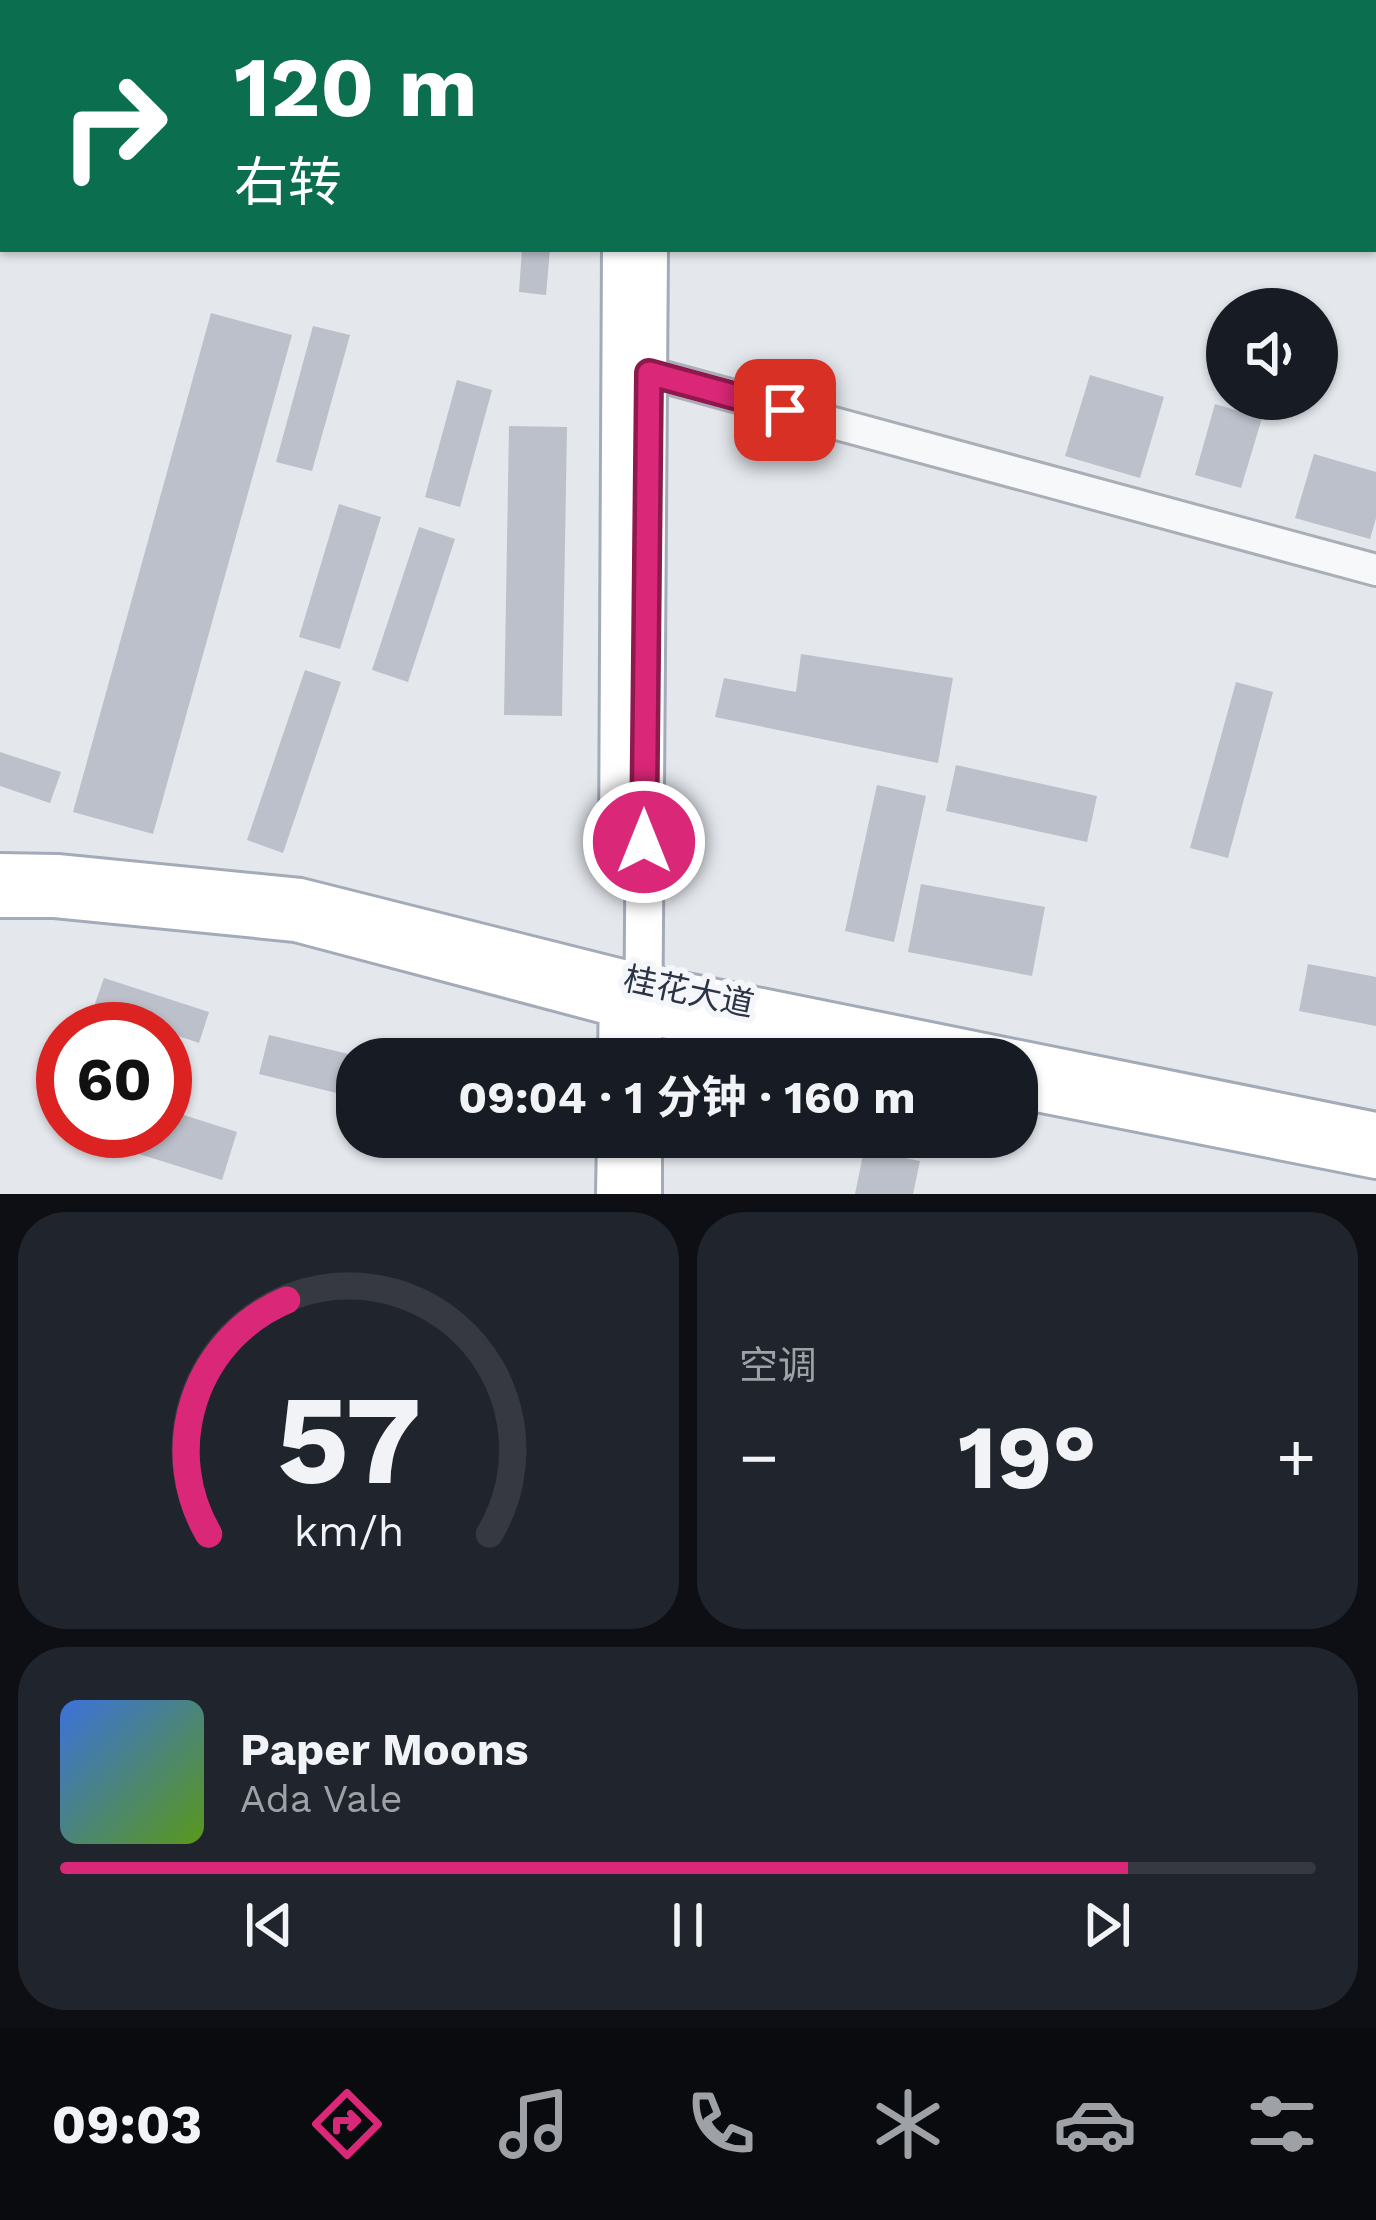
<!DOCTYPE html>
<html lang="zh">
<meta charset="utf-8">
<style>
:root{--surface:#171b24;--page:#20242c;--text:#f1f3f6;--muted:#9ea1a6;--line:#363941;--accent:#db2777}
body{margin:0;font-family:"Work Sans","Noto Sans SC",sans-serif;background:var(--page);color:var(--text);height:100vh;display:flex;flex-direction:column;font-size:45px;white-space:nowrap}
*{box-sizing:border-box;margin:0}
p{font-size:39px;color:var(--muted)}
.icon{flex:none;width:66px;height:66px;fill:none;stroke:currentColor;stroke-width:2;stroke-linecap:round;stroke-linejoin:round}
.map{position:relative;height:1194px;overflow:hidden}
.sheet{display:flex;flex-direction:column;gap:18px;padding:18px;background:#0d0f14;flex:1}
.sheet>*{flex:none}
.hud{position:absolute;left:0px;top:0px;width:1377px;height:252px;box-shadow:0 3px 9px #0004;background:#0b6e4f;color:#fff;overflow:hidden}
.controls{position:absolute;left:1206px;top:288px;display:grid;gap:24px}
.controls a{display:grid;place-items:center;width:132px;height:132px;border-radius:50%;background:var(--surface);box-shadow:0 3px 9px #0004;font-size:60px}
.speed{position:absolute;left:36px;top:1002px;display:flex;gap:24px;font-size:60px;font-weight:700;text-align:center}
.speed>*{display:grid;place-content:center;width:156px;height:156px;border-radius:50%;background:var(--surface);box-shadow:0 3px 9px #0004;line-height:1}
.speed .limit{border:18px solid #d22;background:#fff;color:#111}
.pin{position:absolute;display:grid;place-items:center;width:102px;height:102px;color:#fff;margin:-51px;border-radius:24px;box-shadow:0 6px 18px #0006}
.me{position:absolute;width:132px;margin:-66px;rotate:0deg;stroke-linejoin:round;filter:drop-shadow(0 0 9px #0008)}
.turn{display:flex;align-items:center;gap:42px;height:252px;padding:0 36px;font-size:54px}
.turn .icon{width:156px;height:156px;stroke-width:2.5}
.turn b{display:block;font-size:84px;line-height:102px}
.big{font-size:90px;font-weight:700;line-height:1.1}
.sheet .tile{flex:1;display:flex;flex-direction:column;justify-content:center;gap:18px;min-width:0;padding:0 42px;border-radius:48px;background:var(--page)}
.sheet .dial{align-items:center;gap:0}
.dial svg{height:312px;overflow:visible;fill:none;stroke:var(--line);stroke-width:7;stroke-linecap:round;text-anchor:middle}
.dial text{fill:var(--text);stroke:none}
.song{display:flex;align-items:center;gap:36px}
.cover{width:144px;height:144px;border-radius:18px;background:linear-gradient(135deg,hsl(220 70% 55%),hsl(90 70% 35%))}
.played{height:12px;border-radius:6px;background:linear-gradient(90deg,var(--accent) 85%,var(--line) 85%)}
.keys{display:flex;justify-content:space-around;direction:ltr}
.heat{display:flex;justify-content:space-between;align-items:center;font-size:66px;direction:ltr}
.sheet .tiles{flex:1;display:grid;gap:18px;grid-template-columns:1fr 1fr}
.tile:last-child{grid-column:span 2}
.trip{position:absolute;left:336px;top:1038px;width:702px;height:120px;border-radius:48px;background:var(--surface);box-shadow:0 3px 9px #0004;font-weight:700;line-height:120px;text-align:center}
.menu{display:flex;height:192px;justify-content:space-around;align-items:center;background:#090b0e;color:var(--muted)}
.menu .icon{width:84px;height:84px}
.menu .on{color:var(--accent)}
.menu b{font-size:54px;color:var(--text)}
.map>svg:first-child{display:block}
.building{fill:#bbc0ca}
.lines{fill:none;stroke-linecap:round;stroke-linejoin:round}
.minor-casing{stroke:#a9aeb7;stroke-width:36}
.major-casing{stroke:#a3abb8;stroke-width:42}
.minor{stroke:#f7f8fa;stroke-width:30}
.major{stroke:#fff;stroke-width:36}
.route-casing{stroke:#8e194d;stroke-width:30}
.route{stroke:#db2777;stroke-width:21}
.labels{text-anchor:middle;stroke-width:12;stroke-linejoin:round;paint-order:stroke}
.street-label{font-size:33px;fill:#2b3445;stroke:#f4f6f9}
</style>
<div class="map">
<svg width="1376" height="1194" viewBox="0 0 1376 1194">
<rect width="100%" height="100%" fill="#e4e7ec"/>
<!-- building -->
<path class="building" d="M522,249h28l-4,46 -27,-3z
M211,313l81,22 -139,499 -80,-22z
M313,326l37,9 -38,136 -36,-9z
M1090,375l74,22 -24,81 -75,-22z
M457,380l35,10 -32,117 -35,-10z
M1215,404l47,14 -21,70 -46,-13z
M509,426l58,1 -5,289 -58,-1z
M1314,454l62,18v46l-6,21 -75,-21z
M339,504l42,13 -41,132 -41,-12z
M419,527l36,12 -47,143 -36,-12z
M801,654l152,24 -15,85 -223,-46 9,-39 72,14z
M305,670l36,12 -58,171 -36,-13z
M1236,682l37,10 -45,166 -38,-10z
M0,752l61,20 -11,31 -50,-17z
M956,765l141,31 -10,46 -141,-31z
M877,785l49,11 -32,146 -49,-11z
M921,884l124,23 -13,69 -124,-24z
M1308,964l68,13v49l-77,-15z
M104,978l105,34 -10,31 -65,-22 -2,8h-46z
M269,1035l88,21v42l-98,-24z
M503,1041l23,2 -1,16h-23z
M165,1109l72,23 -15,48 -121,-38 1,-11h63z
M495,1137h23l-2,18 -23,-2z
M864,1150l56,11 -7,33h-58z"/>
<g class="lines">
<defs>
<path id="minor" d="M649,373l727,197"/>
<path id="major" d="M622,3v-3
M650,3v-3
M618,851l3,-602
M0,872l57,1 243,24 342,86 734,148
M0,899h55l241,24 347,92 223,44
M617,1059l1,-74
M643,1059l6,-810
M1017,1089l359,71
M615,1194l1,-57
M643,1194v-57"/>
</defs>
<!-- minor casing -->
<use href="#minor" class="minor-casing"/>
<!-- major casing -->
<use href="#major" class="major-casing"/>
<!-- minor -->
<use href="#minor" class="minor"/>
<!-- major -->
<use href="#major" class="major"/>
</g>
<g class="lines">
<defs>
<path id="route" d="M644,842l5,-469 136,37"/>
</defs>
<!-- route casing -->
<use href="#route" class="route-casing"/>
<!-- route -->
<use href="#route" class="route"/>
</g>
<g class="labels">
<!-- street labels -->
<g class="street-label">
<text transform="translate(689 991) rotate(12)" y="12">桂花大道</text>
</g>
</g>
</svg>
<div class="controls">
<a><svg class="icon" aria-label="sound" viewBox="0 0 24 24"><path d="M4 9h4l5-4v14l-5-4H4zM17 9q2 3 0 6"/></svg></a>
</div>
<div class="speed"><div class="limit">60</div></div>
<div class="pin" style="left:785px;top:410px;background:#d93025"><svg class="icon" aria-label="arrive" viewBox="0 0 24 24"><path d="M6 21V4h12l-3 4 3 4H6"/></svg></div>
<svg class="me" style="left:644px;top:842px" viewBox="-20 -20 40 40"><circle r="17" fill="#db2777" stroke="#fff" stroke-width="3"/><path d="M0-11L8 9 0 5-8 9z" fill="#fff"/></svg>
<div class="trip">09:04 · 1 分钟 · 160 m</div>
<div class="hud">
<div class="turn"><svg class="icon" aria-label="right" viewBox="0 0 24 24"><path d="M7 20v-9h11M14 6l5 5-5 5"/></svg><div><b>120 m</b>右转</div></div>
</div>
</div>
<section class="sheet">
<div class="tiles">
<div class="tile dial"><svg viewBox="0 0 100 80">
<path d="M14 69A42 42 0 1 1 86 69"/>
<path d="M14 69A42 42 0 0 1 34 9" stroke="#db2777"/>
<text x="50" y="56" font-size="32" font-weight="700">57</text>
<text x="50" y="72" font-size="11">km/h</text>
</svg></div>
<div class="tile"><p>空调</p>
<div class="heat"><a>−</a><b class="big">19°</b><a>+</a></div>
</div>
<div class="tile">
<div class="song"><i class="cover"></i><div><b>Paper Moons</b><p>Ada Vale</p></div></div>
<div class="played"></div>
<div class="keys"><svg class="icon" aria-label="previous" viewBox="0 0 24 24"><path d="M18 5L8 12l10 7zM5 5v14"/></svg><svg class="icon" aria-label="pause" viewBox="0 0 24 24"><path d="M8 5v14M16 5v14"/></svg><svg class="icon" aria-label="next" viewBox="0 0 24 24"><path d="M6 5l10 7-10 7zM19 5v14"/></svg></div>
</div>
</div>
</section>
<nav class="menu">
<b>09:03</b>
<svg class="icon on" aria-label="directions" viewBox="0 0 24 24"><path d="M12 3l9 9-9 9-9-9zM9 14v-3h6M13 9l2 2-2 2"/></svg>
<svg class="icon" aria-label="music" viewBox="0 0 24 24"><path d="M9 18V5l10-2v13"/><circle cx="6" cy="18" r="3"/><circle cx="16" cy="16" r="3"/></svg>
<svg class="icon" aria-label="phone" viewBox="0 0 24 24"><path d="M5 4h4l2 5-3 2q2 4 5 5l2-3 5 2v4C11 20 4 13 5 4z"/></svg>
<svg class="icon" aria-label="climate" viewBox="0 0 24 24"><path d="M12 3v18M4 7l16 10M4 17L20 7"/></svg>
<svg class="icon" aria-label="car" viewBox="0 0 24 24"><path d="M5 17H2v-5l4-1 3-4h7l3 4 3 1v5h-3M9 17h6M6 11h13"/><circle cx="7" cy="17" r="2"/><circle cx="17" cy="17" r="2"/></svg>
<svg class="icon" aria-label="filters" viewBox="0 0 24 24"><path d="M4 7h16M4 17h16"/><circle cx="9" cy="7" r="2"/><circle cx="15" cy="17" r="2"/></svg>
</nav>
